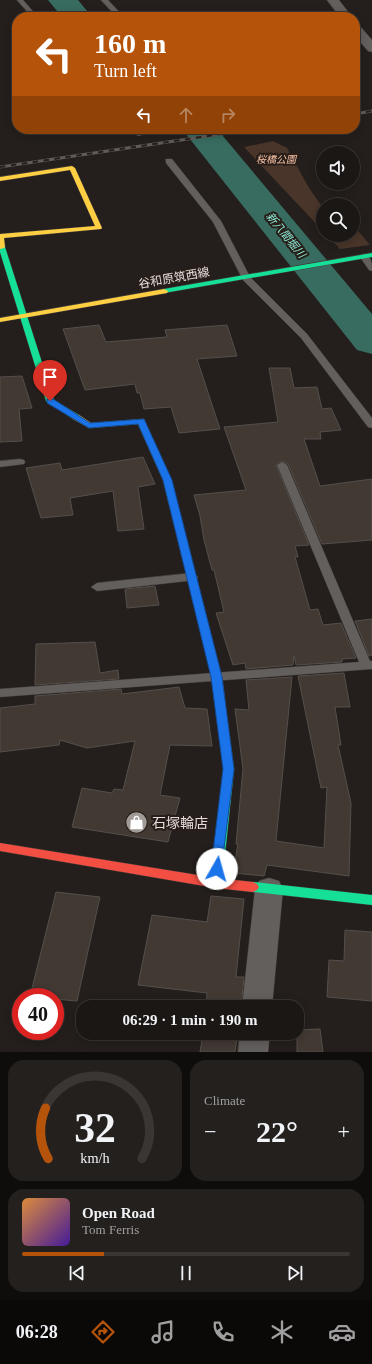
<!DOCTYPE html>
<meta charset="utf-8">
<style>
:root{--surface:#1b1715;--page:#24201e;--text:#f1f3f6;--muted:#a09fa0;--line:#393634;--accent:#b45309}
body{margin:0;font-family:"Times New Roman","Noto Sans JP",serif;background:var(--page);color:var(--text);height:100vh;display:flex;flex-direction:column;font-size:15px;white-space:nowrap}
*{box-sizing:border-box;margin:0}
p{font-size:13px;color:var(--muted)}
.icon{flex:none;width:22px;height:22px;fill:none;stroke:currentColor;stroke-width:2;stroke-linecap:round;stroke-linejoin:round}
.map{position:relative;height:1052px;overflow:hidden}
.details{display:flex;flex-direction:column;gap:8px;padding:8px;background:#0f0d0c;flex:1}
.details>*{flex:none}
.banner{position:absolute;left:12px;top:12px;width:348px;height:122px;border-radius:16px;box-shadow:0 2px 10px #0003,0 0 0 1px var(--line);background:#b45309;color:#fff;overflow:hidden}
.fabs{position:absolute;left:316px;top:146px;display:grid;gap:8px}
.fabs a{display:grid;place-items:center;width:44px;height:44px;border-radius:50%;background:var(--surface);box-shadow:0 2px 10px #0003,0 0 0 1px var(--line);font-size:20px}
.speed{position:absolute;left:12px;top:988px;display:flex;gap:8px;font-size:20px;font-weight:700;text-align:center}
.speed>*{display:grid;place-content:center;width:52px;height:52px;border-radius:50%;background:var(--surface);box-shadow:0 2px 10px #0003,0 0 0 1px var(--line);line-height:1}
.speed .limit{border:6px solid #d22;background:#fff;color:#111}
.pin{position:absolute;display:grid;place-items:center;width:34px;height:34px;color:#fff;margin:-41px -17px;border-radius:50% 50% 50% 0;rotate:-45deg;box-shadow:0 0 4px #0007}
.pin .icon{rotate:45deg}
.me{position:absolute;width:44px;margin:-22px;rotate:7deg;stroke-linejoin:round;filter:drop-shadow(0 0 3px #0008)}
.turn{display:flex;align-items:center;gap:14px;height:84px;padding:0 16px;font-size:18px}
.turn .icon{width:52px;height:52px;stroke-width:2.5}
.turn b{display:block;font-size:28px;line-height:34px}
.lanes{display:flex;align-items:center;height:38px;padding:0 16px;background:#0003;justify-content:center;gap:20px;direction:ltr}
.lanes .off{opacity:.35}
.big{font-size:30px;font-weight:700;line-height:1.1}
.details .card{flex:1;display:flex;flex-direction:column;justify-content:center;gap:6px;min-width:0;padding:0 14px;border-radius:16px;background:var(--page)}
.details .dial{align-items:center;gap:0}
.dial svg{height:104px;overflow:visible;fill:none;stroke:var(--line);stroke-width:7;stroke-linecap:round;text-anchor:middle}
.dial text{fill:var(--text);stroke:none}
.song{display:flex;align-items:center;gap:12px}
.cover{width:48px;height:48px;border-radius:6px;background:linear-gradient(135deg,hsl(30 70% 55%),hsl(260 70% 35%))}
.played{height:4px;border-radius:2px;background:linear-gradient(90deg,var(--accent) 25%,var(--line) 25%)}
.keys{display:flex;justify-content:space-around;direction:ltr}
.heat{display:flex;justify-content:space-between;align-items:center;font-size:22px;direction:ltr}
.details .tiles{flex:1;display:grid;gap:8px;grid-template-columns:1fr 1fr}
.card:last-child{grid-column:span 2}
.trip{position:absolute;left:76px;top:1000px;width:228px;height:40px;border-radius:16px;background:var(--surface);box-shadow:0 2px 10px #0003,0 0 0 1px var(--line);font-weight:700;line-height:40px;text-align:center}
.tabs{display:flex;height:64px;justify-content:space-around;align-items:center;background:#0b0908;color:var(--muted)}
.tabs .icon{width:28px;height:28px}
.tabs .current{color:var(--accent)}
.tabs b{font-size:18px;color:var(--text)}
.map>svg:first-child{display:block}
.green{fill:#493529}
.lines{fill:none;stroke-linecap:round;stroke-linejoin:round}
.river{fill:#386c60;fill-rule:evenodd}
.building{fill:#423933;stroke:#534f4c}
.lane-casing{stroke:#403c3a;stroke-width:1}
.street-casing{stroke:#403c3a;stroke-width:1}
.fast-casing{stroke:#403c3a;stroke-width:1}
.slow-casing{stroke:#403c3a;stroke-width:1}
.jam-casing{stroke:#403c3a;stroke-width:1}
.lane{fill:#625f5d;fill-rule:evenodd}
.street{fill:#625f5d;fill-rule:evenodd}
.fast{fill:#16e098;fill-rule:evenodd}
.slow{fill:#ffcf43;fill-rule:evenodd}
.jam{fill:#f24e42;fill-rule:evenodd}
.rail-casing{stroke:#605c5a;stroke-width:3}
.rail{stroke:#271e19;stroke-width:2;stroke-dasharray:5.5;stroke-linecap:butt}
.route{fill:#1a73e8;stroke:#114b97}
.labels{text-anchor:middle;stroke-width:4;stroke-linejoin:round;paint-order:stroke}
.far-park-label{font-size:10px;font-style:italic;fill:#f8c1a4;stroke:#271e19}
.far-water-label{font-size:11px;font-style:italic;fill:#8dead5;stroke:#271e19}
.street-label{font-size:12px;fill:#e5dedb;stroke:#271e19}
.near-poi-label{font-size:14px;fill:#e5dedb;stroke:#271e19;text-anchor:start}
</style>
<div class="map">
<svg width="372" height="1052" viewBox="0 0 372 1052">
<rect width="100%" height="100%" fill="#241f1c"/>
<!-- green -->
<path class="green" d="M273,141l14,7 22,40 14,20v23l-79,-84z
M353,225l17,20 -30,4 -13,-14h26z"/>
<g class="lines">
<!-- river -->
<path class="river" d="M48,0h30l14,17h-30z
M182,129h35l155,185v40l-15,-4z"/>
</g>
<!-- building -->
<path class="building" d="M99,325l7,17 61,-5 -2,-7 62,-5 10,31 -40,3 23,70 -41,4 -8,-26 -27,2 -4,-16h-3l-2,-9 -50,6 -22,-61z
M269,368h21l4,20 23,-1 5,22 9,-1 10,22 -21,2 1,7h-17l16,47 52,-7v61l-50,4 -34,-80 -7,-3 -5,4 33,80 -14,1 3,11h-3l15,53 8,-1 5,16 18,-2 15,35 -14,1v3l-46,3 -2,-9 -1,9 -47,4 -1,-6 -12,2 -17,-52 8,-1 -10,-42h-2l-8,-30 -4,-24 -6,-21 52,-5 -22,-63 54,-5z
M22,376l10,32 -13,1 3,32 -22,1v-65z
M143,457l12,27 -17,3 6,42 -26,2 -5,-40 -43,7 3,17 -32,3 -15,-50 34,-5 2,7z
M155,586l4,19 -32,3 -2,-19z
M372,619v36l-3,1 -14,-35z
M95,642l5,31 18,-3 1,9 -84,6 1,-41z
M344,673l6,34h-15l6,38h-3l13,58 -2,73 -82,-11 -3,11 -31,-3 5,-29h-2l7,-75 -8,-60 14,1 -3,-30 46,-3 -16,164 48,7 3,-61 -6,1 -23,-112z
M179,687l6,21 22,1 5,37 -42,-1 -10,50 20,3 -12,44 -96,-15 10,-39 30,5 2,-4 9,1 12,-49 -48,7 -27,-8 -1,5 -59,7v-44l35,-4v-8l86,-7 1,5z
M56,892l44,5 -23,104 -22,-2v-2l-25,-1z
M211,896l33,3 -8,78h8l-3,30h-35l1,-14 -69,-8 14,-70 55,7z
M345,930l27,2v69l-45,-4 2,-37 15,1z
M320,1029l3,23h-26v-22z
M203,1033h35l-3,19h-35z"/>
<g class="lines">
<defs>
<path id="lane" d="M17,0h6l15,17h-6z
M101,0h7l16,17h-7z
M132,129h8l5,5 -7,2z
M166,159h6l49,62 29,56 57,57 65,84v10l-4,-1 -67,-89 -58,-58 -30,-58 -47,-59z
M364,254c8,2 8,10 8,17l-3,-1 -9,-13z
M20,459l4,1 1,2 -1,2 -24,3v-6z
M282,462l5,3 83,196h2v8l-372,28v-8l359,-27 -82,-197z
M192,573l6,4 -2,3 -99,11 -6,-4 6,-4z"/>
<path id="street" d="M327,0h12l13,17h-12z
M355,24l4,1 13,15v12l-4,-1 -13,-15z
M269,878l10,3 4,8 -11,118h-30l13,-118 4,-8z
M240,1033h30l-2,19h-30z"/>
<path id="fast" d="M0,245l4,1 1,1 49,153 25,15 1,2 -1,2h-6l-27,-18 -46,-149z
M372,253v4l-208,36 -4,-2 4,-2z
M228,759l4,1 2,9 -12,114 -2,3 -4,2 -4,-2 -2,-3 14,-114 -1,-6 1,-3z
M253,882l119,13v10l-119,-13 -4,-2 -2,-3 2,-3z"/>
<path id="slow" d="M72,166l3,2 27,60 -1,1 -97,9 1,9 -1,1 -4,1v-15l95,-8 -25,-56 -70,11v-4z
M164,289l4,2 -1,2 -167,29v-4z
M73,415h6l12,8 53,-4 27,61 6,24 -1,2h-6l-1,-2 -6,-24 -25,-56 -49,4 -16,-9 -1,-2z"/>
<path id="jam" d="M173,501l4,3 45,173 11,86 -1,3 -4,1 -4,-1 -1,-3 -11,-86 -43,-173z
M0,843l216,35 37,4 4,2 2,3 -2,3 -4,2 -37,-4 -216,-37z"/>
</defs>
<!-- lane casing -->
<use href="#lane" class="lane-casing"/>
<!-- street casing -->
<use href="#street" class="street-casing"/>
<!-- fast casing -->
<use href="#fast" class="fast-casing"/>
<!-- slow casing -->
<use href="#slow" class="slow-casing"/>
<!-- jam casing -->
<use href="#jam" class="jam-casing"/>
<!-- lane -->
<use href="#lane" class="lane"/>
<!-- street -->
<use href="#street" class="street"/>
<!-- fast -->
<use href="#fast" class="fast"/>
<!-- slow -->
<use href="#slow" class="slow"/>
<!-- jam -->
<use href="#jam" class="jam"/>
<defs>
<path id="rail" d="M355,114l17,-3
M0,167l255,-38"/>
</defs>
<!-- rail casing -->
<use href="#rail" class="rail-casing"/>
<!-- rail -->
<use href="#rail" class="rail"/>
</g>
<!-- route -->
<path class="route" d="M47,399h6l37,24 54,-4 28,61 50,197 12,92 -13,103h-8l-2,-3 12,-100 -12,-92 -48,-197 -25,-56 -49,4 -42,-25z"/>
<!-- icons -->
<defs>
<symbol id="shop-disc" viewBox="-11 -11 22 22"><circle r="9.5" fill="#a19b98" stroke="#271e19"/><path d="M-5-2.5h2.3a2.7 3.5 0 0 1 5.4 0H5L5.5 6h-11ZM-1.5-2.5h3a1.5 2.3 0 0 0-3 0Z" fill="#fff"/></symbol>
</defs>
<g fill-rule="evenodd">
<use href="#shop-disc" x="124" y="810" width="25" height="25"/>
</g>
<g class="labels">
<!-- far-park labels -->
<g class="far-park-label">
<text x="276" y="163">桜橋公園</text>
</g>
<!-- far-water labels -->
<g class="far-water-label">
<text transform="translate(286 235) rotate(51)" y="4">新八間堀川</text>
</g>
<!-- street labels -->
<g class="street-label">
<text transform="translate(174 278) rotate(-10)" y="4">谷和原筑西線</text>
</g>
<!-- near-poi labels -->
<g class="near-poi-label">
<text x="152" y="828">石塚輪店</text>
</g>
</g>
</svg>
<div class="fabs">
<a><svg class="icon" aria-label="sound" viewBox="0 0 24 24"><path d="M4 9h4l5-4v14l-5-4H4zM17 9q2 3 0 6"/></svg></a>
<a><svg class="icon" aria-label="search" viewBox="0 0 24 24"><circle cx="10" cy="10" r="6"/><path d="M15 15l6 6"/></svg></a>
</div>
<div class="speed"><div class="limit">40</div></div>
<div class="pin" style="left:50px;top:401px;background:#d93025"><svg class="icon" aria-label="arrive" viewBox="0 0 24 24"><path d="M6 21V4h12l-3 4 3 4H6"/></svg></div>
<svg class="me" style="left:217px;top:869px" viewBox="-20 -20 40 40"><circle r="19" fill="#fff"/><path d="M0-13L10 11 0 6-10 11z" fill="#1a73e8"/></svg>
<div class="trip">06:29 · 1 min · 190 m</div>
<div class="banner">
<div class="turn"><svg class="icon" aria-label="left" viewBox="0 0 24 24"><path d="M17 20v-9H6M10 6l-5 5 5 5"/></svg><div><b>160 m</b>Turn left</div></div>
<div class="lanes"><svg class="icon" aria-label="left" viewBox="0 0 24 24"><path d="M17 20v-9H6M10 6l-5 5 5 5"/></svg><svg class="icon off" aria-label="ahead" viewBox="0 0 24 24"><path d="M12 20V5M6 11l6-6 6 6"/></svg><svg class="icon off" aria-label="right" viewBox="0 0 24 24"><path d="M7 20v-9h11M14 6l5 5-5 5"/></svg></div>
</div>
</div>
<section class="details">
<div class="tiles">
<div class="card dial"><svg viewBox="0 0 100 80">
<path d="M14 69A42 42 0 1 1 86 69"/>
<path d="M14 69A42 42 0 0 1 12 30" stroke="#b45309"/>
<text x="50" y="56" font-size="32" font-weight="700">32</text>
<text x="50" y="72" font-size="11">km/h</text>
</svg></div>
<div class="card"><p>Climate</p>
<div class="heat"><a>−</a><b class="big">22°</b><a>+</a></div>
</div>
<div class="card">
<div class="song"><i class="cover"></i><div><b>Open Road</b><p>Tom Ferris</p></div></div>
<div class="played"></div>
<div class="keys"><svg class="icon" aria-label="previous" viewBox="0 0 24 24"><path d="M18 5L8 12l10 7zM5 5v14"/></svg><svg class="icon" aria-label="pause" viewBox="0 0 24 24"><path d="M8 5v14M16 5v14"/></svg><svg class="icon" aria-label="next" viewBox="0 0 24 24"><path d="M6 5l10 7-10 7zM19 5v14"/></svg></div>
</div>
</div>
</section>
<nav class="tabs">
<b>06:28</b>
<svg class="icon current" aria-label="directions" viewBox="0 0 24 24"><path d="M12 3l9 9-9 9-9-9zM9 14v-3h6M13 9l2 2-2 2"/></svg>
<svg class="icon" aria-label="music" viewBox="0 0 24 24"><path d="M9 18V5l10-2v13"/><circle cx="6" cy="18" r="3"/><circle cx="16" cy="16" r="3"/></svg>
<svg class="icon" aria-label="phone" viewBox="0 0 24 24"><path d="M5 4h4l2 5-3 2q2 4 5 5l2-3 5 2v4C11 20 4 13 5 4z"/></svg>
<svg class="icon" aria-label="climate" viewBox="0 0 24 24"><path d="M12 3v18M4 7l16 10M4 17L20 7"/></svg>
<svg class="icon" aria-label="car" viewBox="0 0 24 24"><path d="M5 17H2v-5l4-1 3-4h7l3 4 3 1v5h-3M9 17h6M6 11h13"/><circle cx="7" cy="17" r="2"/><circle cx="17" cy="17" r="2"/></svg>
</nav>
